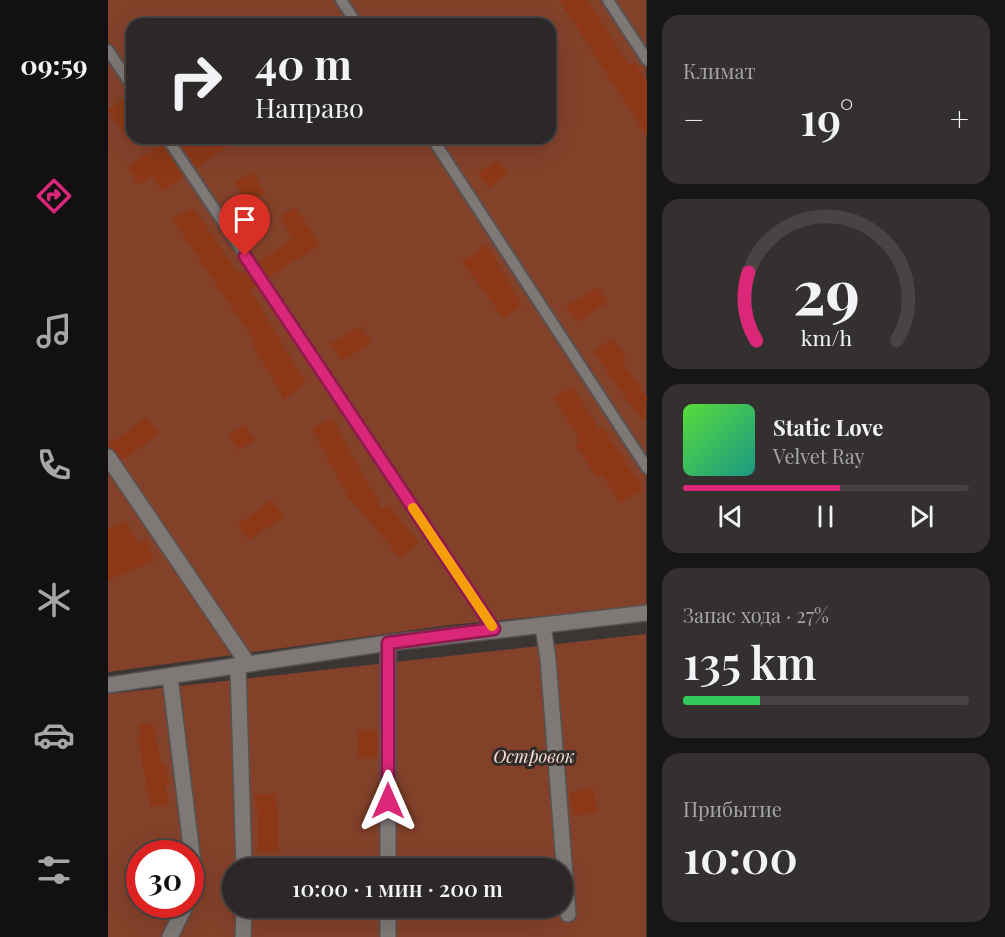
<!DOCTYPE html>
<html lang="ru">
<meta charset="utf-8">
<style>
:root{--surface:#2c2827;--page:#34302f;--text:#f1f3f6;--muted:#a6a6a7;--line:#484444;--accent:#db2777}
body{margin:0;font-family:"Playfair Display",serif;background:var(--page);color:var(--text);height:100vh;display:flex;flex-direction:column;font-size:22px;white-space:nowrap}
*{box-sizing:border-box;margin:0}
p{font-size:20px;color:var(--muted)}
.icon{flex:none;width:33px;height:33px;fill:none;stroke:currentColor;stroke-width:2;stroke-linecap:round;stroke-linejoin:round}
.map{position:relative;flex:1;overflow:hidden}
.drawer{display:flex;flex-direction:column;gap:15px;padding:15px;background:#181615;width:358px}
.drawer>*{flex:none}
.hud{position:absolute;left:18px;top:18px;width:430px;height:126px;border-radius:18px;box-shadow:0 6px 24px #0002,0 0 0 2px var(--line);background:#2c2827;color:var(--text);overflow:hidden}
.speed{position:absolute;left:18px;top:840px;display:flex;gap:12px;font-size:30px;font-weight:700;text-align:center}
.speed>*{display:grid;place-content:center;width:78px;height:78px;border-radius:50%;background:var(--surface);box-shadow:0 6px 24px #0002,0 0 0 2px var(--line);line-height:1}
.speed .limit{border:9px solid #d22;background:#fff;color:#111}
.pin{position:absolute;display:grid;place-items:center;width:51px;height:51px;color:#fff;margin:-62px -26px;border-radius:50% 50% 50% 0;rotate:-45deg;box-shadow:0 0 6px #0007}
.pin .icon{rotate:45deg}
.me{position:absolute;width:66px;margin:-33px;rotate:0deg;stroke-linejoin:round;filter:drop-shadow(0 0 4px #0008)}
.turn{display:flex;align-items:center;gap:21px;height:126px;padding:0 30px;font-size:27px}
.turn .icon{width:78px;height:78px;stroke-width:2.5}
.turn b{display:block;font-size:42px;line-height:51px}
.big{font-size:45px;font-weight:600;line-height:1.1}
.drawer .card{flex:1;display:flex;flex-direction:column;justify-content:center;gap:9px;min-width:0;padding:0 21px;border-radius:18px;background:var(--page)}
.drawer .dial{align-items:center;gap:0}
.dial svg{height:156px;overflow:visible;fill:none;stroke:var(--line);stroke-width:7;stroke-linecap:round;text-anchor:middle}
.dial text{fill:var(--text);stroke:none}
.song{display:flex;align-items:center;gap:18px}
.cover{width:72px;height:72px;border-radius:9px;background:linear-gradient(135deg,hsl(110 70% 55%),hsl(170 70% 35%))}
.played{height:6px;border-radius:3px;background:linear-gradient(90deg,var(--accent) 55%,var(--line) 55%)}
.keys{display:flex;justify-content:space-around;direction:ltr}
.heat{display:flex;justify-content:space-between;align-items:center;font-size:33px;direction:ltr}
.charge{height:9px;border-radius:4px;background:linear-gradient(90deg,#34c759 27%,var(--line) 0)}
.trip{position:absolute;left:114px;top:858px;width:351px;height:60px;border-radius:30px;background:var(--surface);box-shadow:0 6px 24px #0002,0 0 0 2px var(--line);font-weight:600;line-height:60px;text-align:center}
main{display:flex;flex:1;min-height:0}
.tabs{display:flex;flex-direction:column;width:108px;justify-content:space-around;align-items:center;background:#121010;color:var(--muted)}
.tabs .icon{width:42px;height:42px}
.tabs .current{color:var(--accent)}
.tabs b{font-size:27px;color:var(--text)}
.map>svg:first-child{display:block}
.green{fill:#83412a;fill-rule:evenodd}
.building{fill:#8c3816}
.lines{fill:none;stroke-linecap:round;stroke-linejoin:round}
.lane-casing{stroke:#575251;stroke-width:14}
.street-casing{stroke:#575251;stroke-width:18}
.secondary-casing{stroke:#575251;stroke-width:18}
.lane{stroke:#7e7876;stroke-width:10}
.street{stroke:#7e7876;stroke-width:15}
.secondary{stroke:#7e7876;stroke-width:15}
.route-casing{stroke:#8e194d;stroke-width:15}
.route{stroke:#db2777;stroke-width:10}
.slow{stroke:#f59e0b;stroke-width:10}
.labels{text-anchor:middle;stroke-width:6;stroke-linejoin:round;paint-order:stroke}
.park-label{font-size:18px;font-style:italic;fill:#f4dad2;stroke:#312c2a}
</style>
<main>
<nav class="tabs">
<b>09:59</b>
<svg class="icon current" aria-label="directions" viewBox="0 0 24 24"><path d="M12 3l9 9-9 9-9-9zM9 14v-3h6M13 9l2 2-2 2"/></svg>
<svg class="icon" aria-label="music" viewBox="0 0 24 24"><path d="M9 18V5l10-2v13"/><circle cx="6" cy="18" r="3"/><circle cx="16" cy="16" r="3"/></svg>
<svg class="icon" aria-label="phone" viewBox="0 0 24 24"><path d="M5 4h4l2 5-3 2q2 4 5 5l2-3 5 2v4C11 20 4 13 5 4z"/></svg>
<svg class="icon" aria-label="climate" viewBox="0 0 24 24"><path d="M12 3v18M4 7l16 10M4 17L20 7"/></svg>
<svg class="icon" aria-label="car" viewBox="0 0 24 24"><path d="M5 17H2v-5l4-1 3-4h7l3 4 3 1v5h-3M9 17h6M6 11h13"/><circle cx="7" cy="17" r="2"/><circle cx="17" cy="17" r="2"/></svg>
<svg class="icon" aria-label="filters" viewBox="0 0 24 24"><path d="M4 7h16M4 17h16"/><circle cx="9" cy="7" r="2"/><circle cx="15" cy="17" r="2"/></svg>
</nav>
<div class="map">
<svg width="539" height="937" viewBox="0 0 539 937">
<rect width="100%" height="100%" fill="#3b3634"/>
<!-- green -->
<path class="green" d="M0,0h538v606l-196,19 -342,47zM24,24h418v114h-418z
M538,634v303h-538v-243zM32,854h50v50h-50zM124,868h330v40h-330z"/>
<!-- building -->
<path class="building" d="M451,0h29l41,66 6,-4 12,18v56z
M24,94v52l-24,-36z
M68,138h62l-42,30z
M54,144l22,32 -22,16 -10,-16 -14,9 -11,-18z
M389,160l11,14 -19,14 -11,-15z
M145,172l12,21 -18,11 -12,-22z
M85,207l46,68 7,-5 10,16 -6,4 56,94 -22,15 -33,-57 3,-2 -82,-121z
M187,207l25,38 -51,32 -11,-15 35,-23 -13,-22z
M379,245l35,60 -19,13 -41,-57z
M490,287l9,16 -31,19 -10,-16z
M253,326l10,17 -30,18 -11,-17z
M505,338l13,18 -5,3 26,38 -3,26 -51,-71z
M464,386l27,43 3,-2 42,62 -24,14 -17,-28 -6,3 -22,-33 5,-4 -26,-43z
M39,417l12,17 -37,26 -14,-15z
M224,418l50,91 6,-5 31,39 -19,15 -48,-58 -2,1 -38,-72z
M137,425l10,15 -16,10 -10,-15z
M164,500l12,17 -36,23 -10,-16z
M18,521l12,23 8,-4 8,21 -46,19v-50z
M45,723l8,41h5l3,21 -4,1 4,18 -18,3 -13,-68 2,-1 -1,-13z
M250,731h20v26h-20z
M485,788l5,23 -24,5 -5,-23z
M168,793l3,58 -21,1v-36l-4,-21z"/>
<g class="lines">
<defs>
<path id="lane" d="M233,0l16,24
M500,0l39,60
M0,50l24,36
M59,138l327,491
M324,138l215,330"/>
<path id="street" d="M0,457l140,207
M435,626l5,33 20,255
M280,643v225
M130,667l6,201
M62,677l23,185 -3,15
M280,908v29
M62,937l16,-33
M135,937l1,-29"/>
<path id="secondary" d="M0,685l280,-42 259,-30"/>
</defs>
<!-- lane casing -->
<use href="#lane" class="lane-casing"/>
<!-- street casing -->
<use href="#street" class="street-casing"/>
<!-- secondary casing -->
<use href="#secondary" class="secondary-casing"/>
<!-- lane -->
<use href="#lane" class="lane"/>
<!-- street -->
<use href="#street" class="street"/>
<!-- secondary -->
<use href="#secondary" class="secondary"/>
</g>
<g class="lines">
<defs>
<path id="route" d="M137,256l249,373 -106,14v158"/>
</defs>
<!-- route casing -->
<use href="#route" class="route-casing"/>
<!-- route -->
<use href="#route" class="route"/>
<!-- slow -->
<path class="slow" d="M305,508l79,118"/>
</g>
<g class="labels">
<!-- park labels -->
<g class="park-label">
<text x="426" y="763">Островок</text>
</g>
</g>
</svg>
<div class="speed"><div class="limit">30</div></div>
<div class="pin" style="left:137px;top:256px;background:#d93025"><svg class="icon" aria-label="arrive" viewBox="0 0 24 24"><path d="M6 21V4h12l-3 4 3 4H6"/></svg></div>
<svg class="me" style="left:280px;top:801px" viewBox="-20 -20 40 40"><path d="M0-17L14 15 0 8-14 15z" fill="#db2777" stroke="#fff" stroke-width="4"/></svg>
<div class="trip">10:00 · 1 мин · 200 m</div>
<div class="hud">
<div class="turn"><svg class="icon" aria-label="right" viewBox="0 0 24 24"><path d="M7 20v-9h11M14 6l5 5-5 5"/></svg><div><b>40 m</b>Направо</div></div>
</div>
</div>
<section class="drawer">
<div class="card"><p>Климат</p>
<div class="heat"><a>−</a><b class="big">19°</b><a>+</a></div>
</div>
<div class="card dial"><svg viewBox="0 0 100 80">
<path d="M14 69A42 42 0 1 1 86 69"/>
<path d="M14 69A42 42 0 0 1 10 34" stroke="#db2777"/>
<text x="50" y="56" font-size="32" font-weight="700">29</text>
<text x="50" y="72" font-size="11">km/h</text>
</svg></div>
<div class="card">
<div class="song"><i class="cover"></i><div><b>Static Love</b><p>Velvet Ray</p></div></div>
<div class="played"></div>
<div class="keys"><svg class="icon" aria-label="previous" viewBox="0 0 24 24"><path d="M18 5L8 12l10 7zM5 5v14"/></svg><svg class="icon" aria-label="pause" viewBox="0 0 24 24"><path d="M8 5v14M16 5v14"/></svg><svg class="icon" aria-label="next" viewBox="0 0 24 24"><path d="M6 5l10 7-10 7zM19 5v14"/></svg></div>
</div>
<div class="card"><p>Запас хода · 27%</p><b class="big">135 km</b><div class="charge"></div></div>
<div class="card"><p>Прибытие</p><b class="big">10:00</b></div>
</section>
</main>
